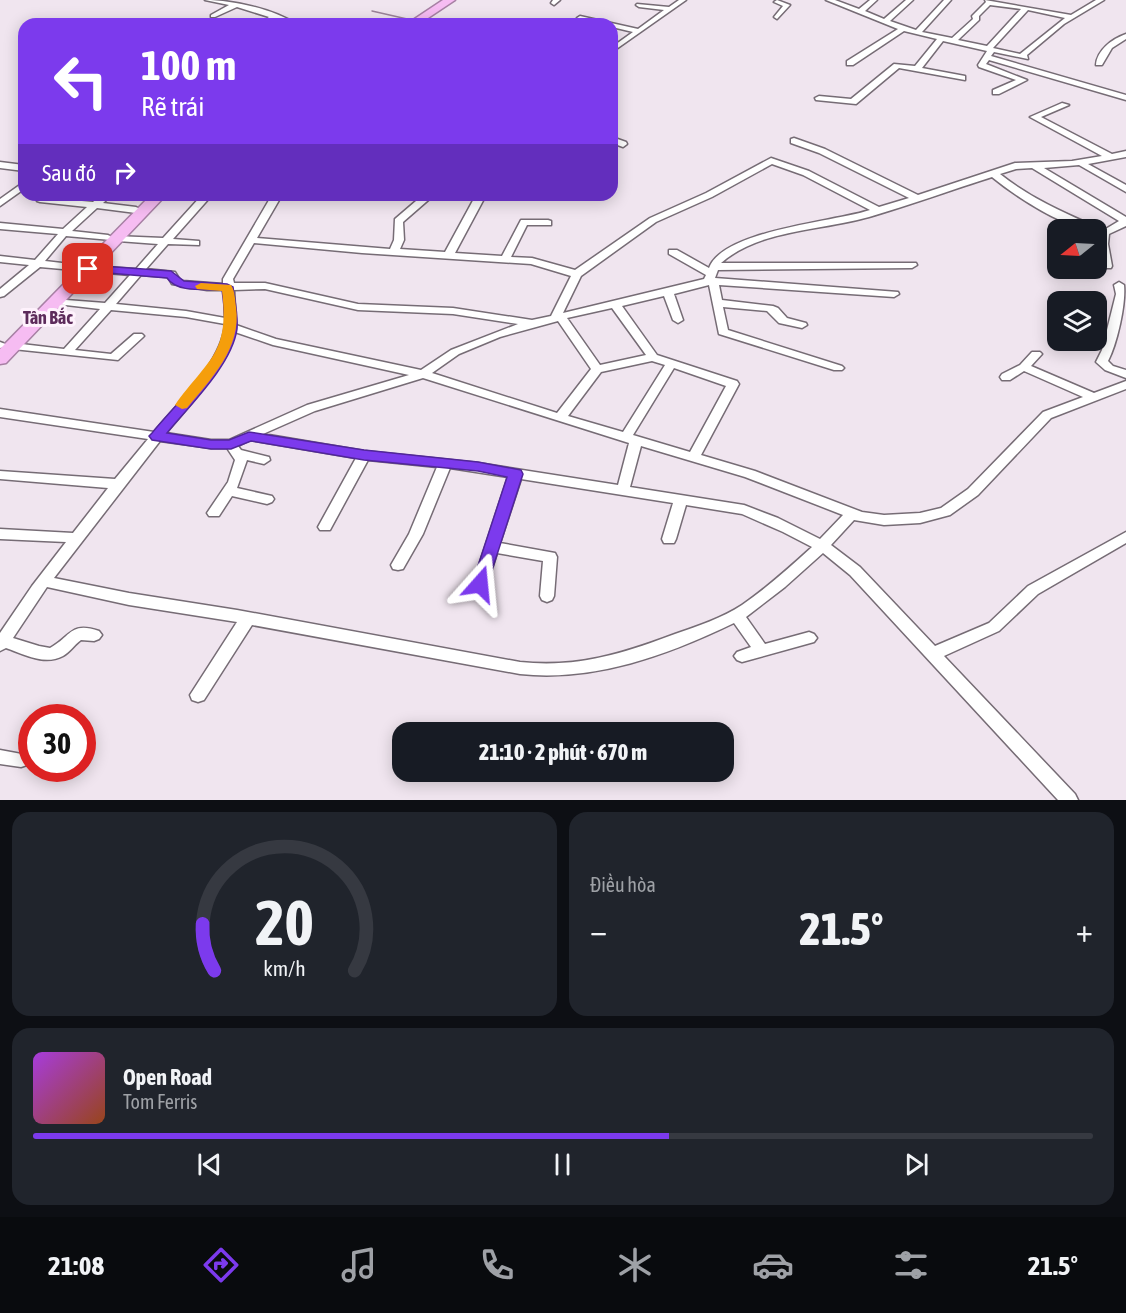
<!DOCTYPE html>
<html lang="vi">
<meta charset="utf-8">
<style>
:root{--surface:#171b24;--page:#20242c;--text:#f1f3f6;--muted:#9ea1a6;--line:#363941;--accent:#7c3aed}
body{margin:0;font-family:"Asap Condensed",sans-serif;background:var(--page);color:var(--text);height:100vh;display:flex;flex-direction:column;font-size:22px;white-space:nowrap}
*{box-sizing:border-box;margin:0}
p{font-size:20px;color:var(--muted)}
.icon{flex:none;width:33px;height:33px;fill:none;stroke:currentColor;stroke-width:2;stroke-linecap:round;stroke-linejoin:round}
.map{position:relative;height:800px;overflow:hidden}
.sheet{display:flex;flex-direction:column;gap:12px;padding:12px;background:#0d0f14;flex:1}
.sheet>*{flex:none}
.top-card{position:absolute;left:18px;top:18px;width:600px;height:183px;border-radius:18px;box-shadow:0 3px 15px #0003;background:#7c3aed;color:#fff;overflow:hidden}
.needle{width:39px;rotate:252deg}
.tools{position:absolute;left:1047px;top:219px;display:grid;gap:12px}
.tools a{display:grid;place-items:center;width:60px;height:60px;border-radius:12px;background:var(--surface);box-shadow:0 3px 15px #0003;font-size:30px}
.speed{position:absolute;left:18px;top:704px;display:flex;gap:12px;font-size:30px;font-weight:700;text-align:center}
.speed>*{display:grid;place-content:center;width:78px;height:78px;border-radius:50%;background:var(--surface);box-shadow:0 3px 15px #0003;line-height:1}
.speed .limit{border:9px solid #d22;background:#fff;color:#111}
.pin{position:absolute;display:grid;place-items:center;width:51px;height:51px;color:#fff;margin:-26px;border-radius:12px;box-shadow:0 3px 9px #0006}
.me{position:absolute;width:66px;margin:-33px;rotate:18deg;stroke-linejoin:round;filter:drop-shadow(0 0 4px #0008)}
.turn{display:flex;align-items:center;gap:21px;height:126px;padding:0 24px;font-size:27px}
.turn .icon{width:78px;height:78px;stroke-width:2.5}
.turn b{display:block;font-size:42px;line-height:51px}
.then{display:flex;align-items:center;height:57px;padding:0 24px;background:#0003;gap:12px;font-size:22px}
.big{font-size:45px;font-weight:800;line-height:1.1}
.sheet .tile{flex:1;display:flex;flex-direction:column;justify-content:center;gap:9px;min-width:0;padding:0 21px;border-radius:18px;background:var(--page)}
.sheet .dial{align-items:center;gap:0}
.dial svg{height:156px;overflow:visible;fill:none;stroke:var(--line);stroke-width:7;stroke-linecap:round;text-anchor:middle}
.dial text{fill:var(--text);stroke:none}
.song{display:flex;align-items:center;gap:18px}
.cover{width:72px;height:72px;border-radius:9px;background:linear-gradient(135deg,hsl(280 70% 55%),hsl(20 70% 35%))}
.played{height:6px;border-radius:3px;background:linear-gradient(90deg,var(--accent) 60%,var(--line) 60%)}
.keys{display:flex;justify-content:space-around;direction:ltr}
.heat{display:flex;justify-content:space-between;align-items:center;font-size:33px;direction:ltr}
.sheet .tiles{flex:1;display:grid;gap:12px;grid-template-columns:1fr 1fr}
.tile:last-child{grid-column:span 2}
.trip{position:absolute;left:392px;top:722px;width:342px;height:60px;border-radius:18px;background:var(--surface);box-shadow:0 3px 15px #0003;font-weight:800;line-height:60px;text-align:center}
.tabs{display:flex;height:96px;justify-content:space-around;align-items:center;background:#090b0e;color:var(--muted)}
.tabs .icon{width:42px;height:42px}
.tabs .active{color:var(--accent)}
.tabs b{font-size:27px;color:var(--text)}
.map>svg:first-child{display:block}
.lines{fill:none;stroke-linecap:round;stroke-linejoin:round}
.stream{stroke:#9b8399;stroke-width:1.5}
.minor-casing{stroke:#766c75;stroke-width:3}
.highway-casing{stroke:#a780a4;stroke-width:3}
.minor{fill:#fff;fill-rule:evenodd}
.highway{fill:#f6bcf2;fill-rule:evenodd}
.route{fill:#7c3aed;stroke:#51269a;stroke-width:1.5}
.slow{fill:#f59e0b}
.labels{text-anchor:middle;stroke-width:6;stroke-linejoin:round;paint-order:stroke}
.quarter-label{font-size:18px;font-weight:bold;fill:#5d2b5b;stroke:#fef2fc}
</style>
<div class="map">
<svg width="1126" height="800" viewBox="0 0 1126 800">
<rect width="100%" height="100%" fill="#f0e5ef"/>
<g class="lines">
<!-- stream -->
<path class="stream" d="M372,11l57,13"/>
<defs>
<path id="minor" d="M205,0c27,0 69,9 91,24h-9l-12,-4 -9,4h-8l11,-7 -32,-10 -22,10h-4v-2l18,-10z
M553,0h7l-6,5 -3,-2z
M679,0h7l-74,52v-5l21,-15 -21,-5v-3h-15l-20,-6 3,-2 58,13 26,-19 -25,-3 -3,-2 1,-1 32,3z
M777,0l13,5 -13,14 -3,-2 9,-11 -9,-4z
M826,0h9l24,9 11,-9h7l-12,11 19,8 22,-19h7l-23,21 26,9 28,-30h7l-29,32 30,6 21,-19 -1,-3 14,-14 -1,-2 86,15 25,-15h8l-40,24 -37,31 1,4 -34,-7 -3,4 135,39v5l-137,-40 -3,4 41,16 -28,14h-6v-4l23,-10 -37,-13 -1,-2 9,-14 -44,-10 -21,27 43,8v4l-66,-12 -43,36 -40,-4 -1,-2 4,-2 32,3 43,-35 21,2 22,-27 -33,-8 -51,34h-6v-4l51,-32zM990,5l31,4 -34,37 -29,-6 21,-20v-4zM1028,10l37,8 -45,36 -27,-6z
M555,20l7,4 -9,-1v-2z
M1126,34v5l-14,9 -10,17h-6c1,-15 16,-26 30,-31z
M1062,103l7,2 -28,12 71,37 14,-3v6l-38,7 38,21v7l-47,-27 -35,3 82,49v9l-17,8 -1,10 4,22 -1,2h-8l-1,-2 -4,-22 1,-11 20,-12 -87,-53 -16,1 -16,5c30,24 64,39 99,54v4l-3,1v-3c-30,0 -81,-34 -104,-53 -41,13 -82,28 -123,40 -49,14 -109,12 -148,46h195l1,2 -5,3 -194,2 -3,8 183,14 1,2 -5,3 -175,-12 3,15 51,6 5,2 9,10 19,5 1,2 -5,3 -23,-5 -12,-12 -44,-4 5,23 114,36 2,2 -2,2h-8l-115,-36 -10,-49 -35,9 9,26 -5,3 -5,-3 -9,-24 -42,10 35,49 80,26 2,3 -38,71 54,16 107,41 22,3 36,-2 21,-5 27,-19 75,-77 40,-15 -59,-26 -14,9h-8l-2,-3 2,-3 18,-9 12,-13h8l2,2 -11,12 63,27 32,-12v8l-75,29 -73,77 -28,20 -30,8 -36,2 -30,-5 -23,25 29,22 75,79 54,-23 39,-37 98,-54v11l-88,51 -39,37 -55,25 131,138 3,6h-20l-208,-225 -27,-22 -38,34 -39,30 19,27 44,-12 5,2 3,4 -3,4 -72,20 -5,-2 -3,-4 3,-4 14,-5 -17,-24c-66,32 -140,59 -214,51l-268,-49 -48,75 -6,2 -6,-2 -2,-5 47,-73 -108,-17 -82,-18 -34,51 26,8 11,2c21,-11 20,-27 49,-17l3,4 -3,4 -5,2 -13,-1c-7,5 -11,12 -18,16 -19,10 -39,-2 -57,-8l-6,3v-18l32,-47 34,-44 -66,-3v-10l73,4 35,-45 -108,-9v-8l115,8 33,-40 -148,-22v-8l154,23c24,-29 68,-70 71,-108l-39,-7 -75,-7 -36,40 36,4 23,-20h8l2,2 -2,2 -24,22 -105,-11 -5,-3 -8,2v-6l8,3 5,-2 51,6 36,-40 -43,-5 -5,-3 1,-2 52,4 25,-28 -90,-8 -36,29 -4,1v-8l29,-24 -29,-3v-6l35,4 23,-26 -58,-5v-6l63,6 24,-22 -47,-5 -3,-1v-4l56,5 8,-7h11l-9,8 33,4 5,3 -5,3 -39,-5 -25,23 36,4 5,3 -2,2 -45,-4 -21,25 34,4 5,3 4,-2 48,3 22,-25 -40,-3 -5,-3 2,-2 48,2 39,-43h10l-39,44 26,2v4l-31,-1 -22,25 29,3 5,8 3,1 40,3v-5l49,-84h10l-25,43 133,11 4,-9 1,-21 28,-24h11l-31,27 1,18 -4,9 45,3 31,-57h10l-31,58 47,3 19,-36h27l3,1v4h-24l-16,32 21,1 43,12 75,-52 56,-25 65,-35 38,13 70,36 30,-9 -90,-45 -28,-10v-4l3,-1 31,11 93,46 97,-32 57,-2 30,-5 -72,-39zM772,164l31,11 67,35c-36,12 -147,20 -161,58l-32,-18h-8v4l37,21 -2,4 -141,34 18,-37 75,-54 56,-25zM254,243l108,10 169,11 40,12 -20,40 -19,4 -79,-12 -95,-4 -93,-21h-31l-1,-4zM141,275l27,2 4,7 35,6h17l1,28 -39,-7 -70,-7zM265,289l93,21 95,4 65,10 -67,26 -30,20 -145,-31 -40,-14 -2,-35zM612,308l34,47 -46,10 -33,-47zM558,321l33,48 -34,44 -125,-40 27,-19 41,-17zM235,332l38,13 136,30 -102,30 -78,35h-18l-45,-7c26,-31 56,-61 69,-101zM652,361l13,4 -42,67 -55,-16 33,-44zM674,368l52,18 -36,66 -57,-17zM423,378l206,65 -11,42 -140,-22 -114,-12 -101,-17 52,-23zM250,440l106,18 -38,69 2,3h10l38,-70 69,7 -28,67 -18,31 2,4 5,1 5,-1 20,-35 27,-66 58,9 -35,107 2,4 5,1 5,-1 2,-4 10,-31 46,8 -3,35 2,4 5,2 5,-2 2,-4 3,-39 -2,-4 -55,-10 21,-64 152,24 -11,36 2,4h10l2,-4 10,-34 56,9 41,18 29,15c-22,20 -45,41 -70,58 -20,13 -44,21 -67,29 -53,20 -98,34 -155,28l-283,-52 -108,-17 -75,-15 106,-137 51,7h16l8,12 -7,22 -21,31 2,3h10l13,-20 35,8 5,-2 2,-3 -2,-3 -35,-8 10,-28 17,4 6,-4 -1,-3 -28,-7 -3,-4zM641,446l104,31 98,38 -23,24 -42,-21 -34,-13 -114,-18z
M612,115h4v4h-4z
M612,137l14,5 1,2 -4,3 -11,-4z
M0,162l24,3v6l-24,-3z
M24,182v7l-24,17v-7z
M1119,282l5,3c2,19 -7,59 -16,76l5,5 13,4v8l-21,-8 -9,-8 6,-12 14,-56 -2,-9z
M0,750l27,5 2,5 -2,5 -6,2 -21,-3z"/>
<path id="highway" d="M443,0h12l-36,24h-12z
M151,195h15l-160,168 -6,1v-15z"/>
</defs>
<!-- minor casing -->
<use href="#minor" class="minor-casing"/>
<!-- highway casing -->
<use href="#highway" class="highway-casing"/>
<!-- minor -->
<use href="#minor" class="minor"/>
<!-- highway -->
<use href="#highway" class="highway"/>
</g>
<!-- route -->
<path class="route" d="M88,265l83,6 13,10 43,3 6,3c2,14 5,28 4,42 -5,36 -48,77 -70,104l44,7h18l20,-8 115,18 114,12 43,8 2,4 -37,115 -6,2 -6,-2 -2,-5 35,-107 -29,-6 -114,-11 -113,-19 -20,8h-20l-59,-9 -3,-4 3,-3c22,-27 64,-66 72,-101 2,-14 0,-28 -2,-42 -17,-1 -45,3 -55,-12l-83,-7 -2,-2z"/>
<!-- slow -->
<path class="slow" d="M201,283l30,2c4,6 4,15 5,22 6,41 -25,72 -49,101l-5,1 -7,-4c33,-46 55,-51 47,-114l-25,-2 -2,-3z"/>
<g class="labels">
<!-- quarter labels -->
<g class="quarter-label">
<text x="48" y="324">Tân Bắc</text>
</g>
</g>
</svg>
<div class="tools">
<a><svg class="needle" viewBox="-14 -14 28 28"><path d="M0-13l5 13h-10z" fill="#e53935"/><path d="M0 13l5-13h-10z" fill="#9ea1a6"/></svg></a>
<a><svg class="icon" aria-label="layers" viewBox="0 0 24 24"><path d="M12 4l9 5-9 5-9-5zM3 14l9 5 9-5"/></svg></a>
</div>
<div class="speed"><div class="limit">30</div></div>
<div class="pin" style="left:88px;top:269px;background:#d93025"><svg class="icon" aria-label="arrive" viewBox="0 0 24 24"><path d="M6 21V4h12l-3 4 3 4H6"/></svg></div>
<svg class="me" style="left:480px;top:584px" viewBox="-20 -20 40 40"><path d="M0-17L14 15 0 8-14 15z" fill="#7c3aed" stroke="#fff" stroke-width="4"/></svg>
<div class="trip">21:10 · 2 phút · 670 m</div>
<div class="top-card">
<div class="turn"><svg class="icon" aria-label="left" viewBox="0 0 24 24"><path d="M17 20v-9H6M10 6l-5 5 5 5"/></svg><div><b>100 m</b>Rẽ trái</div></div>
<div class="then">Sau đó<svg class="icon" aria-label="right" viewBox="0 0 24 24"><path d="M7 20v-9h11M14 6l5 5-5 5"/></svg></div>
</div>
</div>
<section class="sheet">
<div class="tiles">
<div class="tile dial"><svg viewBox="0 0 100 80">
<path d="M14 69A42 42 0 1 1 86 69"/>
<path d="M14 69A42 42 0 0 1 8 45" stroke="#7c3aed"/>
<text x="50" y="56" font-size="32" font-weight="700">20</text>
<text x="50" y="72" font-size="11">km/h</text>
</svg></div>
<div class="tile"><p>Điều hòa</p>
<div class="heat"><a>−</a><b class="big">21.5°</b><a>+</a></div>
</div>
<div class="tile">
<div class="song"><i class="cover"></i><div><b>Open Road</b><p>Tom Ferris</p></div></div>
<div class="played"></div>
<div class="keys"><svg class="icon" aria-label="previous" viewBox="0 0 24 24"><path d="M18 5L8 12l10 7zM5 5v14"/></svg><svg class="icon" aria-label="pause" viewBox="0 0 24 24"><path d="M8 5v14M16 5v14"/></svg><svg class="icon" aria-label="next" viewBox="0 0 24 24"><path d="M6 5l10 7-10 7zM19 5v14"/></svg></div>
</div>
</div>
</section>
<nav class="tabs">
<b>21:08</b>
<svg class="icon active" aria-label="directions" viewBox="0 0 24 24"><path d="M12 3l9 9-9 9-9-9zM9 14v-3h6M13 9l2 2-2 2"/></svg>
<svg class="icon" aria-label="music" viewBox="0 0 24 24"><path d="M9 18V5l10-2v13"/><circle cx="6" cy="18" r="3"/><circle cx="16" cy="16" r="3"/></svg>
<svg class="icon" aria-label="phone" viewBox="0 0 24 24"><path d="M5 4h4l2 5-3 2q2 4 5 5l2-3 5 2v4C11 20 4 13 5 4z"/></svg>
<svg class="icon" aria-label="climate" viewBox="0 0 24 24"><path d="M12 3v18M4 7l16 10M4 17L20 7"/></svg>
<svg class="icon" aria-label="car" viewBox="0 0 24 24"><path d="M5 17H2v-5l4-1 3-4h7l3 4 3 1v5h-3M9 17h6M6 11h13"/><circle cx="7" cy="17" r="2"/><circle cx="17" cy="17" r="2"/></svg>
<svg class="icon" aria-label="filters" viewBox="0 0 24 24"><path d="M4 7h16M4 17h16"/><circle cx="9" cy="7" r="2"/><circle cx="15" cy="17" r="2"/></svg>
<b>21.5°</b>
</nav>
